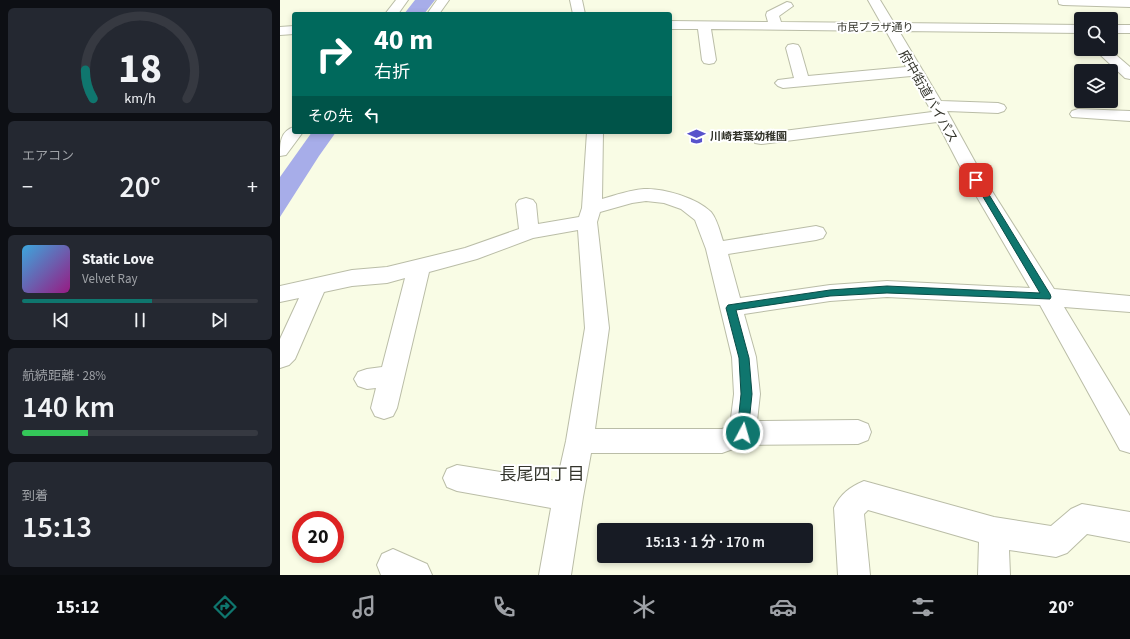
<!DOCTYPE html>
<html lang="ja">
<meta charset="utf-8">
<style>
:root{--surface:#171b24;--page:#242831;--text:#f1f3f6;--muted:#9ea1a6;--line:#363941;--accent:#0f766e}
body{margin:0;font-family:"Source Sans 3","Noto Sans JP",sans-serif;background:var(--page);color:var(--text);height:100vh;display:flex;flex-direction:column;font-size:15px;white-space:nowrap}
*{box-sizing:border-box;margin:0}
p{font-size:13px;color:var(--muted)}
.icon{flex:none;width:22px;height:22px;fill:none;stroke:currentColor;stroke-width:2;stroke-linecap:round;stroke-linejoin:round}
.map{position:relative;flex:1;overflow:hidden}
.side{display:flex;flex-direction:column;gap:8px;padding:8px;background:#0d0f14;width:280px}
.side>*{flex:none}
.top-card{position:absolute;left:12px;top:12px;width:380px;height:122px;border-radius:4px;box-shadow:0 2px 6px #0003;background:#00695c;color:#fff;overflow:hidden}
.controls{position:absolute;left:794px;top:12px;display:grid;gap:8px}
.controls a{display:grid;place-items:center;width:44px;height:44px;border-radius:4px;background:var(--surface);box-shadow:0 2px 6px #0003;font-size:20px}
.speed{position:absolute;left:12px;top:511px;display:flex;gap:8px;font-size:20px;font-weight:700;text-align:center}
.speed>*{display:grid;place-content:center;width:52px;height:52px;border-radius:50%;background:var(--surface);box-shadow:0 2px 6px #0003;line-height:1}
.speed .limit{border:6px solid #d22;background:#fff;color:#111}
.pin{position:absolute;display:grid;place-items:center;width:34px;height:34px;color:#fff;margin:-17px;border-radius:8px;box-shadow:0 2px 6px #0006}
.me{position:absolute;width:44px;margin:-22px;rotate:6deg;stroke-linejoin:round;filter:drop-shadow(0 0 3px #0008)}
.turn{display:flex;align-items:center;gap:14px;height:84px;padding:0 16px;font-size:18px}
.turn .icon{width:52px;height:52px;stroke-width:2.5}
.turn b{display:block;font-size:28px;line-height:34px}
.then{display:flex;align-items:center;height:38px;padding:0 16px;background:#0003;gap:8px;font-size:15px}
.big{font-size:30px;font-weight:600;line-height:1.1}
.side .tile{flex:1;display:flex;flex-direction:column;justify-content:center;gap:6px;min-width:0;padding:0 14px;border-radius:6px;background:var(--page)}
.side .dial{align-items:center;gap:0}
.dial svg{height:104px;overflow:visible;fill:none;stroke:var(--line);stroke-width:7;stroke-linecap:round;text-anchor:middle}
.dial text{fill:var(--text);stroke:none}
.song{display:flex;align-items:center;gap:12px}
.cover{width:48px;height:48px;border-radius:6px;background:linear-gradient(135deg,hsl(200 70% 55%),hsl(310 70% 35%))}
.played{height:4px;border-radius:2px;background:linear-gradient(90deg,var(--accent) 55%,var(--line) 55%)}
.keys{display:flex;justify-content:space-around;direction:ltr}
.heat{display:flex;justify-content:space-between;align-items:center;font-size:22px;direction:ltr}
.charge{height:6px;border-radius:3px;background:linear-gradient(90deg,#34c759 28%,var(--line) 0)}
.trip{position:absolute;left:317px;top:523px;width:216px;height:40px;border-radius:4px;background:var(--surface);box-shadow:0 2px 6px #0003;font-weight:600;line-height:40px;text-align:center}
.menu{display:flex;height:64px;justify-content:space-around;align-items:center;background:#090b0e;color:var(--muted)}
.menu .icon{width:28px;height:28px}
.menu .active{color:var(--accent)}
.menu b{font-size:18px;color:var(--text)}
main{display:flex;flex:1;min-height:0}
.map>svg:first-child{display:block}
.water{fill:#a7ade9}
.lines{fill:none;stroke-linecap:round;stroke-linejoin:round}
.minor-casing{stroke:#babda7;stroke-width:2}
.major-casing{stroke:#babda7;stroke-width:2}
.minor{fill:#fff;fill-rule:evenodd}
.major{fill:#fff;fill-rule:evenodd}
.route{fill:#0f766e;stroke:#0a4d48}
.labels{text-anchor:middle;stroke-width:4;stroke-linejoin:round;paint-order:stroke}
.far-street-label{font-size:11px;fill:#33342b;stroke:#fff}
.far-poi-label{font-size:11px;font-weight:bold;fill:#33342b;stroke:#fff;text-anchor:start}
.street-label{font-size:13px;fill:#33342b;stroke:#fff}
.near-neighbourhood-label{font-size:17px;fill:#33342b;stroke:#fff}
</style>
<main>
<section class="side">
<div class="tile dial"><svg viewBox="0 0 100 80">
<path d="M14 69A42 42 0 1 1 86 69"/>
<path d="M14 69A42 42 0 0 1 8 47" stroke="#0f766e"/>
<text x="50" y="56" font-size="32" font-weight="700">18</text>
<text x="50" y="72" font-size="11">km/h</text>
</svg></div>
<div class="tile"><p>エアコン</p>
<div class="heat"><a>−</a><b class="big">20°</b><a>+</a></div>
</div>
<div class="tile">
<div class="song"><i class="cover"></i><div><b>Static Love</b><p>Velvet Ray</p></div></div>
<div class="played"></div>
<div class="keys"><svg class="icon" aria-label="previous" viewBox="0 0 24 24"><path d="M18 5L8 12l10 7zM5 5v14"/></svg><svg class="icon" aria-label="pause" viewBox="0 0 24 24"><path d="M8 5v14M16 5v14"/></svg><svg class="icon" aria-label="next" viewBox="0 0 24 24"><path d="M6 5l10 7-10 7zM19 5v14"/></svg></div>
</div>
<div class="tile"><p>航続距離 · 28%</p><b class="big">140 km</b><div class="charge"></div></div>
<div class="tile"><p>到着</p><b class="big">15:13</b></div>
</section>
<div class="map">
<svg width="850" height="575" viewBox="0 0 850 575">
<rect width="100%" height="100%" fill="#f9fce5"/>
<!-- water -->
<path class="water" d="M135,0h20l-11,14h-20z
M32,132h24l-17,24 -39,61v-40z"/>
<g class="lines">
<defs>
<path id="minor" d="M157,0h12l-10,14h-12z
M290,0h12l3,14h-12z
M588,0h12l14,23 187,2v8l-182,-2 42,70 57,2 6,2 2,3 -2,3 -6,2 -51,-2 38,69 69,109 76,7v16l-66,-5 66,109v37l-10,-3 -80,-145 -153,-8 -57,4 -86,13 12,43 4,37 -3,27 101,-1 10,4 3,8 -3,8 -10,4 -114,1 -22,8h-131l-8,44 -12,78h-32l12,-67 -94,-17 -10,-4 -4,-9 4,-9 10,-4 100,16 9,-40 19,-113 -7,-98 -45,8 -56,21 -48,13 -32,136 -4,8 -9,3 -9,-3 -4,-8 5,-20 -9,1 -9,-3 -4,-7 4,-7 9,-3 15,-2 23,-89 -18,5 -35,3 -28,6 -29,67 -6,6 -9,3v-29l19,-41 -19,4v-16l72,-16 35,-3 78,-19 54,-19 -3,-25 3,-4 7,-2 7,2 3,4 2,20 41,-7 3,-9 5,-76h16l-1,67c14,-4 28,-9 42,-10 20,-1 53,9 67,23 6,7 9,20 12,29l93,-15 7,2 3,5 -3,5 -7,2 -88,14 12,44 90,-13 57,-4 143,7 -63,-108 -30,-58 -176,22 -6,-1 -2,-4 2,-4 6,-1 171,-22 -21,-36 -128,12 -5,-2 -3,-3 3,-3 16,-2 -8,-30 2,-3 5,-1 5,1 2,3 8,28 98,-9 -20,-36 -175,-2 5,31 -2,3 -5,1 -5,-1 -2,-3 -4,-31h-28v-8l98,1 -2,-7 1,-3 20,-10 4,1 2,3 -14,10 2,6 100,1zM366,201l18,2 17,6 14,11 11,29 26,108 2,37 -4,32 -8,3h-127l14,-101 -12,-106 3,-10 32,-9z
M778,0h72v7l-67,-2 -4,-1z
M831,25h19v8h-19z
M14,26v8l-14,1v-8z
M814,49h15l21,18v12l-5,-1z
M798,109l52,2v10l-58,-4 -2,-3 2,-3z
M584,481l130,36 57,9 20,-17 11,-5 48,8v30l-43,-8 -20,19 -11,4 -47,-7 1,25h-32l1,-33 -111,-32 -4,4 6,61h-32l-4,-67c6,-14 16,-21 30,-27z
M113,549l34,15 5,11h-51l-4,-10 5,-11z"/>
<path id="major" d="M116,0h12l-10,14h-13z
M14,127v5h9l-17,23 -6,1c0,-12 0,-25 14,-29z"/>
</defs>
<!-- minor casing -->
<use href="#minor" class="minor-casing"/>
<!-- major casing -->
<use href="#major" class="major-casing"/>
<!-- minor -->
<use href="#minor" class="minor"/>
<!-- major -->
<use href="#major" class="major"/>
</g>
<!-- route -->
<path class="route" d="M696,178l4,2 70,114 1,3 -1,2 -163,-6 -57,3 -94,14 13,48 3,36 -4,39 -1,3 -4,2 -4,-2 -2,-3 4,-39 -2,-36 -13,-50 2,-3 102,-15 57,-4 153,7 -67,-113z"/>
<!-- icons -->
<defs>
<symbol id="school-bare" viewBox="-9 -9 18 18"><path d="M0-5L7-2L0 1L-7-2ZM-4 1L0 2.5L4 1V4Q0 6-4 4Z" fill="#5853cb" stroke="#fff" stroke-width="2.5" paint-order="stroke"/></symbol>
</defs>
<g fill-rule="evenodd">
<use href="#school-bare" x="404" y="124" width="25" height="25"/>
</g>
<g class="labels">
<!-- far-street labels -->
<g class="far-street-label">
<text x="595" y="31">市民プラザ通り</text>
</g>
<!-- far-poi labels -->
<g class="far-poi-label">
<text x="430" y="140">川崎若葉幼稚園</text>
</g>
<!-- street labels -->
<g class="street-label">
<text transform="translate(649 96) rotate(60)" y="5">府中街道バイパス</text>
</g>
<!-- near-neighbourhood labels -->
<g class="near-neighbourhood-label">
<text x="262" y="480">長尾四丁目</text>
</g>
</g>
</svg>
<div class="controls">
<a><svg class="icon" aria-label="search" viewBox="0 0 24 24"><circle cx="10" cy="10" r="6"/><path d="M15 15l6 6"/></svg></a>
<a><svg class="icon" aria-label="layers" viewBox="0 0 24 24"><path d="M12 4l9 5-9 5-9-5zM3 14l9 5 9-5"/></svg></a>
</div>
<div class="speed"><div class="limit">20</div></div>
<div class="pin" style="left:696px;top:180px;background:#d93025"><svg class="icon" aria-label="arrive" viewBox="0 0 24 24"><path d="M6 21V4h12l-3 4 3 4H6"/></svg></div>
<svg class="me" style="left:463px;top:433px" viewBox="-20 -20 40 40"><circle r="17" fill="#0f766e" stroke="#fff" stroke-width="3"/><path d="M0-11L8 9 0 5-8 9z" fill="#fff"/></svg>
<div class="trip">15:13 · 1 分 · 170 m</div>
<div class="top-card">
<div class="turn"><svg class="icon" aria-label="right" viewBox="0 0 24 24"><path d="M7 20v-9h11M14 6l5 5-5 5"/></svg><div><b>40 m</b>右折</div></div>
<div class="then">その先<svg class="icon" aria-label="left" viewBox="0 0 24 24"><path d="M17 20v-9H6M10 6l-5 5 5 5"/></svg></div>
</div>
</div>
</main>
<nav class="menu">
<b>15:12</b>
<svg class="icon active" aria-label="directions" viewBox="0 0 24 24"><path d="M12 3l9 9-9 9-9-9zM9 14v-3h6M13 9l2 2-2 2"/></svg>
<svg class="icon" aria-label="music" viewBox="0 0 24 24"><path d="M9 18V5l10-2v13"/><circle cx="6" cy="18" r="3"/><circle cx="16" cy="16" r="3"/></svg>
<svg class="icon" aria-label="phone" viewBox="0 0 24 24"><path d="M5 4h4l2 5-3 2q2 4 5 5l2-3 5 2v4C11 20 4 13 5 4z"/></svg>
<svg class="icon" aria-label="climate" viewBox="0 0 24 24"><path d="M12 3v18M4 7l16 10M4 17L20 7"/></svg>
<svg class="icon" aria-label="car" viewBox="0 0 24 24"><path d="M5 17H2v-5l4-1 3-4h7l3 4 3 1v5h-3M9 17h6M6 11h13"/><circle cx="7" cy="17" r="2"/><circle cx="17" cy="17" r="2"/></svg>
<svg class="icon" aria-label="filters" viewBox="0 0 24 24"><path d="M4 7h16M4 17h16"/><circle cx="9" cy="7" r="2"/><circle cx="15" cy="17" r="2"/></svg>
<b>20°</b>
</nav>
